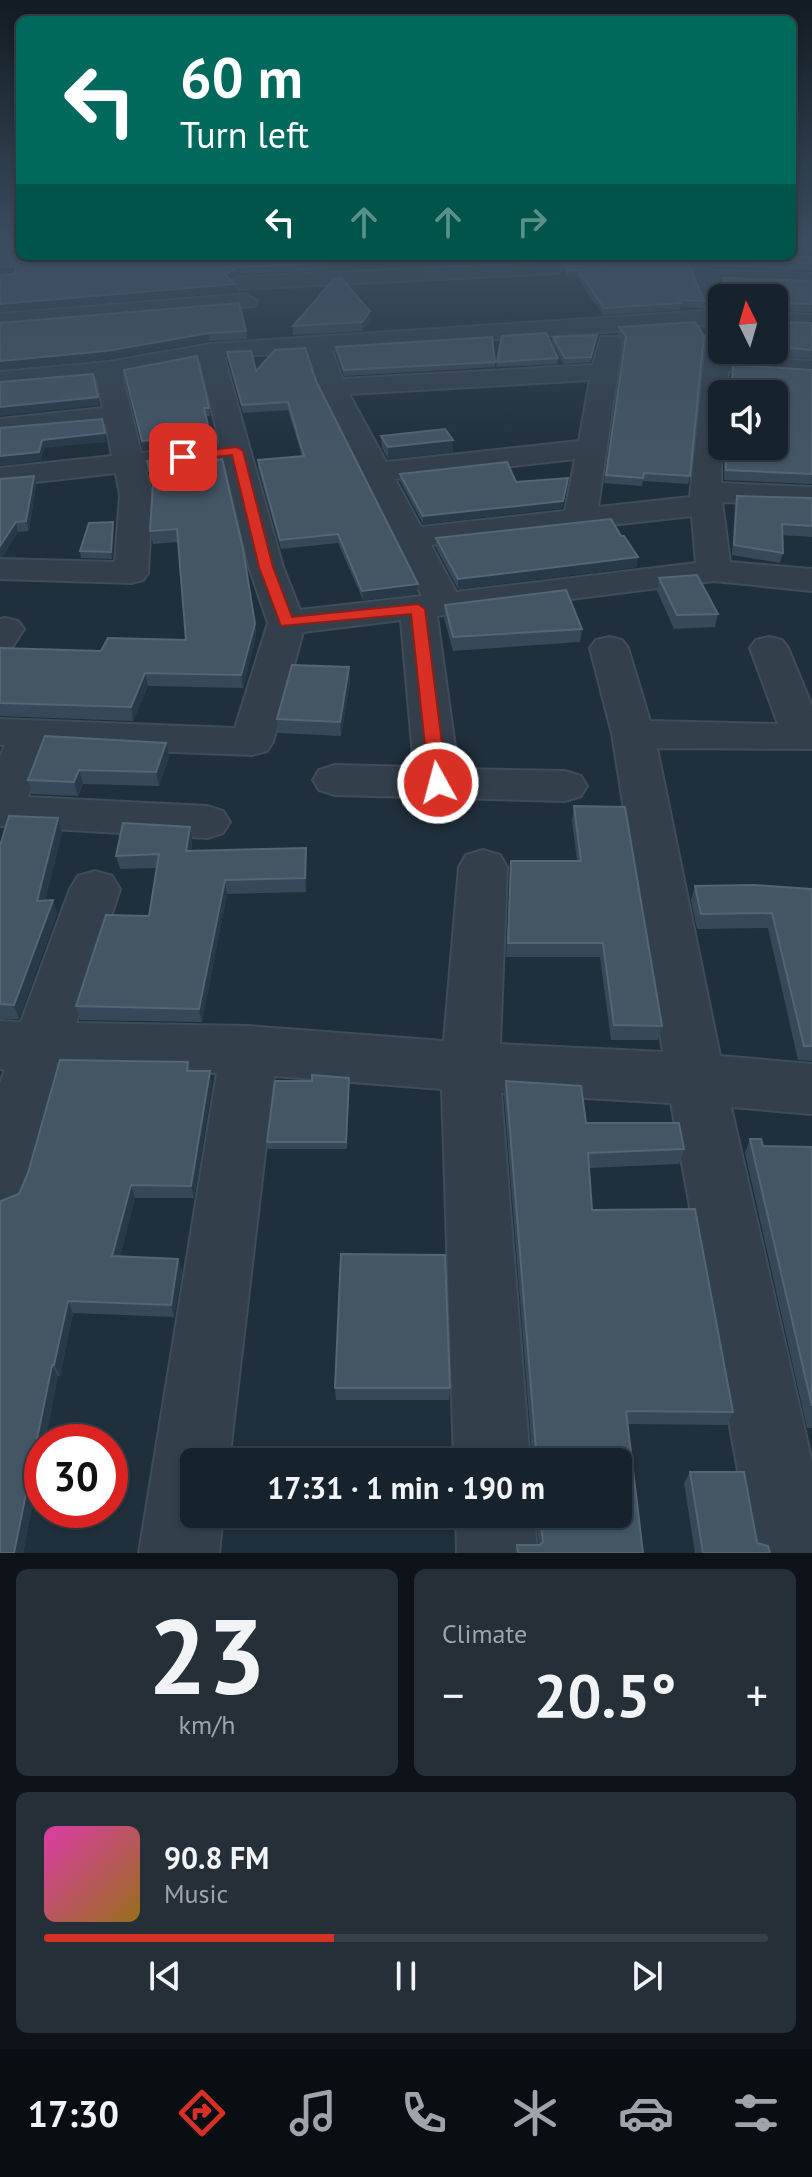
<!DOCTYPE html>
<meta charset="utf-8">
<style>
:root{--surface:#17232c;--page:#242f38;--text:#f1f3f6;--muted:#9ea4a9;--line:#364048;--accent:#d93025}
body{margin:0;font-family:"PT Sans",sans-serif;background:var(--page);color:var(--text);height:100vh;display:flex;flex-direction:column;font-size:30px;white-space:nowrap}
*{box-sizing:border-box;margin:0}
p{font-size:26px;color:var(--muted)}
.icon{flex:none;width:44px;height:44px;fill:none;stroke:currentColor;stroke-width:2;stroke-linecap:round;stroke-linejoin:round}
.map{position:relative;height:1553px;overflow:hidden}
.panel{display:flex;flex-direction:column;gap:16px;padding:16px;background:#0d1318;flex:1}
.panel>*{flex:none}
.top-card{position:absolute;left:16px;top:16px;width:780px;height:244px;border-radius:12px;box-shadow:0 2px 6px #0004,0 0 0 2px var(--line);background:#00695c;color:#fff;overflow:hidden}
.needle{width:52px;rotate:355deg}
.controls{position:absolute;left:708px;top:284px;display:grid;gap:16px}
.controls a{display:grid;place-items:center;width:80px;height:80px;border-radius:12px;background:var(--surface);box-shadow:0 2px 6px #0004,0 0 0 2px var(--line);font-size:40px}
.speed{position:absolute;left:24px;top:1424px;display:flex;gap:16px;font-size:40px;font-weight:700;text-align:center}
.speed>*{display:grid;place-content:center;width:104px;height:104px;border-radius:50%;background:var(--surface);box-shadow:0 2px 6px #0004,0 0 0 2px var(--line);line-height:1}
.speed .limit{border:12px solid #d22;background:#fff;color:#111}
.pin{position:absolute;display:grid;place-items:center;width:68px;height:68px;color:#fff;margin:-34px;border-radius:16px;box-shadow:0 4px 12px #0006}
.me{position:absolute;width:88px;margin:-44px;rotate:353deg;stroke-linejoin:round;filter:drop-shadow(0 0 6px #0008)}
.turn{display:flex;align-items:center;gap:28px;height:168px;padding:0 32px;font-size:36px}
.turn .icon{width:104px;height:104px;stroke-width:2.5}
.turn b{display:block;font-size:56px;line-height:68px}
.lanes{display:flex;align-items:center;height:76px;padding:0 32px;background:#0003;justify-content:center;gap:40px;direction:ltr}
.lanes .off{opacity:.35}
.big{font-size:60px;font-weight:600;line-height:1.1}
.panel .card{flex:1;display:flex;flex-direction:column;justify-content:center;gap:12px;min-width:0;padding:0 28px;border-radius:12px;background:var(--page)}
.panel .dial{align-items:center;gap:0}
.dial b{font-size:104px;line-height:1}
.song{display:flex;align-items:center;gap:24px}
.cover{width:96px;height:96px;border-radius:12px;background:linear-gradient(135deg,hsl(320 70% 55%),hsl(40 70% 35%))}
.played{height:8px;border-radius:4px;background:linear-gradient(90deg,var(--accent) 40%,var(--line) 40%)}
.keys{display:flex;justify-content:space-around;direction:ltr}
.heat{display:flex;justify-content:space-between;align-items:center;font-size:44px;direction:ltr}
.panel .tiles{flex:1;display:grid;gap:16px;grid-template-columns:1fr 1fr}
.card:last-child{grid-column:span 2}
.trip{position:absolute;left:180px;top:1448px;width:452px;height:80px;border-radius:12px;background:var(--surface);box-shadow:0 2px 6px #0004,0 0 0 2px var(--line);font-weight:600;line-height:80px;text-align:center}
.tabs{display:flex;height:128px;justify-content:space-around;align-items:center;background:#090e12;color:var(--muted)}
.tabs .icon{width:56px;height:56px}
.tabs .on{color:var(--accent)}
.tabs b{font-size:36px;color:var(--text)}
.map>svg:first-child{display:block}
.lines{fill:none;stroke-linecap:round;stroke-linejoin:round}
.minor-casing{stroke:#404c58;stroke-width:4}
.minor{fill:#33404c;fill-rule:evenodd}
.wall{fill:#374958}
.shaded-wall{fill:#283948}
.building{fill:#445564;stroke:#546574;stroke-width:2}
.route{fill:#d93025;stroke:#8d1f18;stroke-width:2}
</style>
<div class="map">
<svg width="812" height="1553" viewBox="0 0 812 1553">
<rect width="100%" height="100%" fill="#1f2f3b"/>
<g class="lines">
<defs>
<path id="minor" d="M0,254l20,2 224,1 -10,6 -234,3z
M592,256h20l3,6 -10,6 -7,-2z
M685,256h20l6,14 101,4v12l-95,-3 7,15 -2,52h7v6l83,5v16l-84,-6 -1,23h-5l-1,89 91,4v18l-90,-3 8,60 82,7v22l-98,-10 -277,35 21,153 107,2 16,5 6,10 -6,10 -16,5 -230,-6 -16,-5 -6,-10 6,-10 16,-5 79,2 -13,-147 -98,12 -30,110 -6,9 -15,4 -205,-8 -19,50 179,9 16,5 7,11 -7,11 -16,5 -207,-12v-69l5,-12h-5v-26l235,9 33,-105 -19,-56 -25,-106 -79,9 7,26 -4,77 -5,7 -12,3 -131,-4v-20l115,3 5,-66 -4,-23 -116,13v-18l112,-12 -6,-32 -106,11v-16l103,-11 -6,-29 -97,9v-16l108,-10 102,-18 497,-33zM708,325l-18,172 -92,10 24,-165 -3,-5h-18l-8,28 -251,14 -10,-29zM308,352l11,35 103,209 -122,14 -17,-43 -59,-210zM200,360l20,84 -79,9 -19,-78zM590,380l-11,61 -193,21 -37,-68zM575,459l-10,52 -144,16 -26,-48zM692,516l4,47 -240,29 -25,-47z
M551,263l7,2 3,4 -3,4 -318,16 -11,-6 11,-6z
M246,294l11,7 -3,5 -254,22v-14z
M774,313l38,2v14l-38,-2z
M5,618l13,3 6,8 -11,17 -13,3v-30z
M609,637l13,3 6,8 22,73 128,3 -28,-76 6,-8 13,-3 13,3 6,8 24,58v43l-155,-1 63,308 92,8v50l-81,-7 81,355v91h-59l-82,-450 -170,-10 29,369h-76l-12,-373 -168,-13 -45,386h-35v52h29l-4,39h-80l78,-480 -155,-3 -31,114 -9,21 -22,8v-129l5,-15h-5v-48l21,1 49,-133 8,-13 17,-5 17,5 8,13 -44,134 173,3 195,15 15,-174 7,-12 17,-5 17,5 7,12 -7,177 163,8 -51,-318 -22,-86 6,-8z
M456,1514h78l3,39h-80z"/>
</defs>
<!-- minor casing -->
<use href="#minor" class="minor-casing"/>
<!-- minor -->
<use href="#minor" class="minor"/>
</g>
<!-- wall -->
<path class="wall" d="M238,256h135l-50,2 4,5 1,7 -88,4 -10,6 5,4v8l-235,20v-37l233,-16z
M435,256h51v7l-47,2z
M519,256h74l3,5 9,3 10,-6 -1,-2h71l19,45 -1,7 -22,-1 -1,3 -77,5 -26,-38 -9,1 -9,-16 -40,-1z
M713,257h99v14l-99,-4 -1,-3z
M723,278l89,3v31l-38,-1v-13h-47l-5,-12z
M370,311v9l-8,11 -69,4v-9z
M695,322l-5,154 -2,8 -45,-3 -1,5 -38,-3 21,-141 -7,-8 1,-7z
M783,322l29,1v36l-24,-2 -6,-27z
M0,323l246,8 1,8 -38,2 -101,18 -108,11z
M597,335l-6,27 -27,2 -12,-22 1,-5z
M336,347l159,15v5l-151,9 -8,-23z
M227,352l29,19 60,10 101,213 -54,6 -25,-57 -57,6 -23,-81v-8l44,-4 -14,-46 -45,3 -15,-53z
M558,358l-1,6 -61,3 1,-5z
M733,365l79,5v114l-88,-4v-34h50v-52h-48l1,-6 3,-2z
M126,377l83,31 1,8h-4l5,26 -68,8z
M381,436l72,16 -65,7 -6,-11z
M147,461l108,163 1,13 -13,51 -95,-2 -15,35 -133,-5v-68l101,3 85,-11 -8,-98 -25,2 -3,-13 3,-43z
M400,474l116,8 51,3 -5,23 -139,16 -23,-43z
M34,476l2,9 -7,46 -11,1 -15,24z
M737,496l75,2v39l-30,-2 1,18 -3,10 -48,-8 3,-50z
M114,529l-2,30 -31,-1 -1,-7z
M621,536l16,31 -179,22 -22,-41v-10z
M659,578l59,36 -3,13 -41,2 -17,-38z
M445,605l137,24 -2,13 -127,9 -9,-33z
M350,681l-9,55 -63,-3 -1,-14z
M45,736l124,21 -10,29 -76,-2 -5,12 -46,-2 -4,-14z
M574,806l88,220 -4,14h-47l-11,-83h-94l5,-96h66l-5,-41z
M62,833l-17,67h8l4,14 -38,105h-19v-173z
M192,840l-1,11 115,-3 1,14 -1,30 -79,2 -25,128 -122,-2 -4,-14 73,-90 8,-48 -37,1 -4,-13z
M695,886l117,3v172l-14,-1 -30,-132 -71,1 -6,-29z
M188,1062l2,9h20l2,13 -18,114h-59l-15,59 58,2 4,12 -8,46 -101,-4 -13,63h-2l-13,66h-3v14l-19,97h-23l19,-359z
M349,1078l-2,71h-79l-1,-7 45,-61z
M506,1081l80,42 98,26 -5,15 -90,4 3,42 141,202 -6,13 -100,-1 16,129h-128l2,-8h22l-3,-31h82v-52h-107l2,-9h19l-28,-357z
M750,1139l13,7 49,1v281h-5l-62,-275z
M335,1388h115l-1,12h-113z
M690,1472l67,71 13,10h-75l-11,-70z"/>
<!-- shaded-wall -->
<path class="shaded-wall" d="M239,267l1,7 -14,8 -1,-7z
M578,270l-1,7 -9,1 1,-7z
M235,284v8l-235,20v-8z
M370,311v9l-8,11v-9z
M209,333v8l-101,18 -108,11v-9z
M98,397l1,8 -99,11v-9z
M105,433l1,9 -62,6 -3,13 -41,5v-10l42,-16z
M210,434l1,8 -68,8 -1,-9z
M453,440v12l-65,7v-12z
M34,476l2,9 -7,46 -3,-10z
M568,478l-6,30 -139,16v-8z
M16,522l2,10 -15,24 -3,1v-11z
M113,522l1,7 -2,30 -1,-7z
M638,557l-1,10 -179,22v-10z
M418,584l-1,10 -54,6 -1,-9z
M255,624l1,13 -13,51 -2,-13z
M349,667l1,14 -9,55 -1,-14z
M145,673l3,13 -15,35 -2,-14z
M166,743l3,14 -10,29 -3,-14z
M79,770l4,14 -5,12 -4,-14z
M58,818l4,15 -20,82 -5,-14z
M190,827l2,13 -3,25 -3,-14z
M306,848l1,14 -1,30 -1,-14z
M225,880l2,14 -25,128 -3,-13z
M53,900l4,14 -38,105 -5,-14z
M210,1071l2,13 -18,114 -3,-12z
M131,1185l4,13 -18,70 -5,-12z
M178,1259l4,12 -8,46 -3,-12z
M68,1301l5,12 -13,63 -6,-11z
M52,1365l6,11 -13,66h-3v14l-19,97h-9z"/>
<!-- building -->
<path class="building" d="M238,256h83l6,7 -88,4 -14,8 10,9 -235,20v-29l14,-1 5,-12 214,-3z
M439,256h45l-44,2z
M560,256h33l3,5 9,3 13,-8h67l19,45 -24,-1 1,3 -77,5 -26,-38 -9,1z
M713,257h99v6l-98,-3z
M341,278l29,33 -8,11 -69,4 41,-47z
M723,278l89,3v23l-38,-1v-5h-46v-8z
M239,303l7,28 -37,2 -103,18 -106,10v-38z
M695,322l9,14 -14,140 -46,-3 -1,5 -37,-3 20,-139 -7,-9z
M783,322l29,1v27l-22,-2z
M546,333l12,25 -61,4 5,-26z
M597,335l-6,22 -26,1 -12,-21z
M492,337l3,25 -151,8 -8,-23z
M305,348l11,33 102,203 -56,7 -24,-57 -58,6 -22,-80 46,-4 -16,-54 -46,3 -15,-53 24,-1 5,20 19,-21z
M197,356l12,52h-5l6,26 -68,7 -18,-71z
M733,365l79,5v104l-86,-4v-24h48v-52h-47v-6l5,-3z
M93,374l5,23 -98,10v-25z
M102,419l3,14 -63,7 -3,12 -39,4v-28z
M445,429l8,11 -65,7 -7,-11z
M215,453l2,7 5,-1 21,90 12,75 -14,51 -96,-2 -14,34 -131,-4v-55l101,3 7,-13 78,2 -9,-111 -27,2 3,-47 -6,-23z
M507,462l9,20 52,-4 -5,23 -140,15 -23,-42z
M34,476l-8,45 -10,1 -16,24v-67z
M737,496l75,2v28l-30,-2 1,29 -49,-8z
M611,519l10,17h3l14,21 -180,22 -22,-41z
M113,522l-2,30 -31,-1 9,-28z
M697,575l21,39 -41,1 -18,-37z
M566,590l16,39 -129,8 -8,-32z
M292,665l57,2 -9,55 -63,-3z
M45,736l121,7 -10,29 -77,-2 -5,12 -46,-2z
M574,806l51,1 37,219 -48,-1 -11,-82h-95l3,-82h70z
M9,816l49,2 -21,83 16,-1 -39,105 -14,-1v-158z
M123,823l67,4 -4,24 120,-3 -1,30 -80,2 -26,129 -123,-3 30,-91 43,1 10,-62 -43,2z
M754,885l58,4v157h-8l-32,-133 -71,1 -6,-28z
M60,1060l128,2 -1,9h23l-19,115 -60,-1 -19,71 66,3 -7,46 -103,-4 -14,64h-2l-38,188h-14v-348l1,-4 18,-7 9,-21z
M312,1075l37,3 -3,64h-79l8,-61h37z
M506,1081l75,5 5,37h93l5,26 -96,4 4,57 103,-1 38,203 -107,-1 17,142h-125l-1,-8h23l3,-3 -3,-28h78v-52h-105v-9h20l3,-4z
M750,1139h11l2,7 49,1v259z
M341,1254l104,1 5,133h-115z
M690,1472h54l13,71 11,3 2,7h-67z"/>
<!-- sky -->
<linearGradient id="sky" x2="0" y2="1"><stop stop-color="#111a20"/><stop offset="0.53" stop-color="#3c4d60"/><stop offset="1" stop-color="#3c4d60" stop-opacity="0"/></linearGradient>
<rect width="812" height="461" fill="url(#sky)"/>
<!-- route -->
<path class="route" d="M237,447l6,4 30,116 19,50 126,-13 7,5 22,174 -3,4 -6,2 -9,-6 -18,-169 -130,12 -22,-59 -27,-112 -49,5 -6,-3 6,-4z"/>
</svg>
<div class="controls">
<a><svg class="needle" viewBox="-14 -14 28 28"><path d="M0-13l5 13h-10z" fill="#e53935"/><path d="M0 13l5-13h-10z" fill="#9ea4a9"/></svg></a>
<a><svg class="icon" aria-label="sound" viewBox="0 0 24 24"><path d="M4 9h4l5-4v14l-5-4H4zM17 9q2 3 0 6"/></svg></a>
</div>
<div class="speed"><div class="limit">30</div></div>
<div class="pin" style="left:183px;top:457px;background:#d93025"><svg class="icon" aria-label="arrive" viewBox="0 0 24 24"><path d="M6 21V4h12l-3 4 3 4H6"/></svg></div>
<svg class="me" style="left:438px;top:783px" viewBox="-20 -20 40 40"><circle r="17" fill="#d93025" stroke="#fff" stroke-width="3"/><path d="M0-11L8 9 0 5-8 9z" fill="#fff"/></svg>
<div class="trip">17:31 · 1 min · 190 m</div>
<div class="top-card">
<div class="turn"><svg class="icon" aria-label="left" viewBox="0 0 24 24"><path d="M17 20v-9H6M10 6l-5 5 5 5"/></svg><div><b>60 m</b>Turn left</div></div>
<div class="lanes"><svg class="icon" aria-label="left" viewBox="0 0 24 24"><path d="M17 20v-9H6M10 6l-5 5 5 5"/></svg><svg class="icon off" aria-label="ahead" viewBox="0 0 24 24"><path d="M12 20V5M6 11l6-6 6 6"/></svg><svg class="icon off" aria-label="ahead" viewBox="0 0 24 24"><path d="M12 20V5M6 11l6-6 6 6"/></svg><svg class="icon off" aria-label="right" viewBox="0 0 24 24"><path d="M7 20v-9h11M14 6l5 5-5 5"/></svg></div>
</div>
</div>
<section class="panel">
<div class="tiles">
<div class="card dial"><b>23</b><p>km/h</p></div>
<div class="card"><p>Climate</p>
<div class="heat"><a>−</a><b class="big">20.5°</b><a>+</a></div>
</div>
<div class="card">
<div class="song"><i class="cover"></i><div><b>90.8 FM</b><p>Music</p></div></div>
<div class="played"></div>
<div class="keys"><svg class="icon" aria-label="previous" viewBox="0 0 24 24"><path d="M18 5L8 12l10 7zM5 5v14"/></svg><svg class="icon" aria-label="pause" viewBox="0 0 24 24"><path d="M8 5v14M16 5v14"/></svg><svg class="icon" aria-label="next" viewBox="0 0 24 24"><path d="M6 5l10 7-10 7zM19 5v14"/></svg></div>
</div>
</div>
</section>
<nav class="tabs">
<b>17:30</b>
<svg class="icon on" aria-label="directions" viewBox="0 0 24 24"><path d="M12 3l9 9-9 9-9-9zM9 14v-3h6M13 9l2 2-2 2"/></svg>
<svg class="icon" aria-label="music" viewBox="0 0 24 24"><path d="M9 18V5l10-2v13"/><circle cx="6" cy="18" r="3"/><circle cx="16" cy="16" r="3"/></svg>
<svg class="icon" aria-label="phone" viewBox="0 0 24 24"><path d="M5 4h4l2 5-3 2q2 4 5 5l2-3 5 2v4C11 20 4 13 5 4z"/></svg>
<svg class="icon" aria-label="climate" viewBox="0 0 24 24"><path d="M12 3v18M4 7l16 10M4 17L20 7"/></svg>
<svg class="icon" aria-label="car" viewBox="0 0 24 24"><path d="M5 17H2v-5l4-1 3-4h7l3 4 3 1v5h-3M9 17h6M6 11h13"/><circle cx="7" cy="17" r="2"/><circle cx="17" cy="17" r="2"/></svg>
<svg class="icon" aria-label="filters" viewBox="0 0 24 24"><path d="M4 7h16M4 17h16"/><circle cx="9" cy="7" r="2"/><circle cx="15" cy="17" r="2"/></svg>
</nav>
